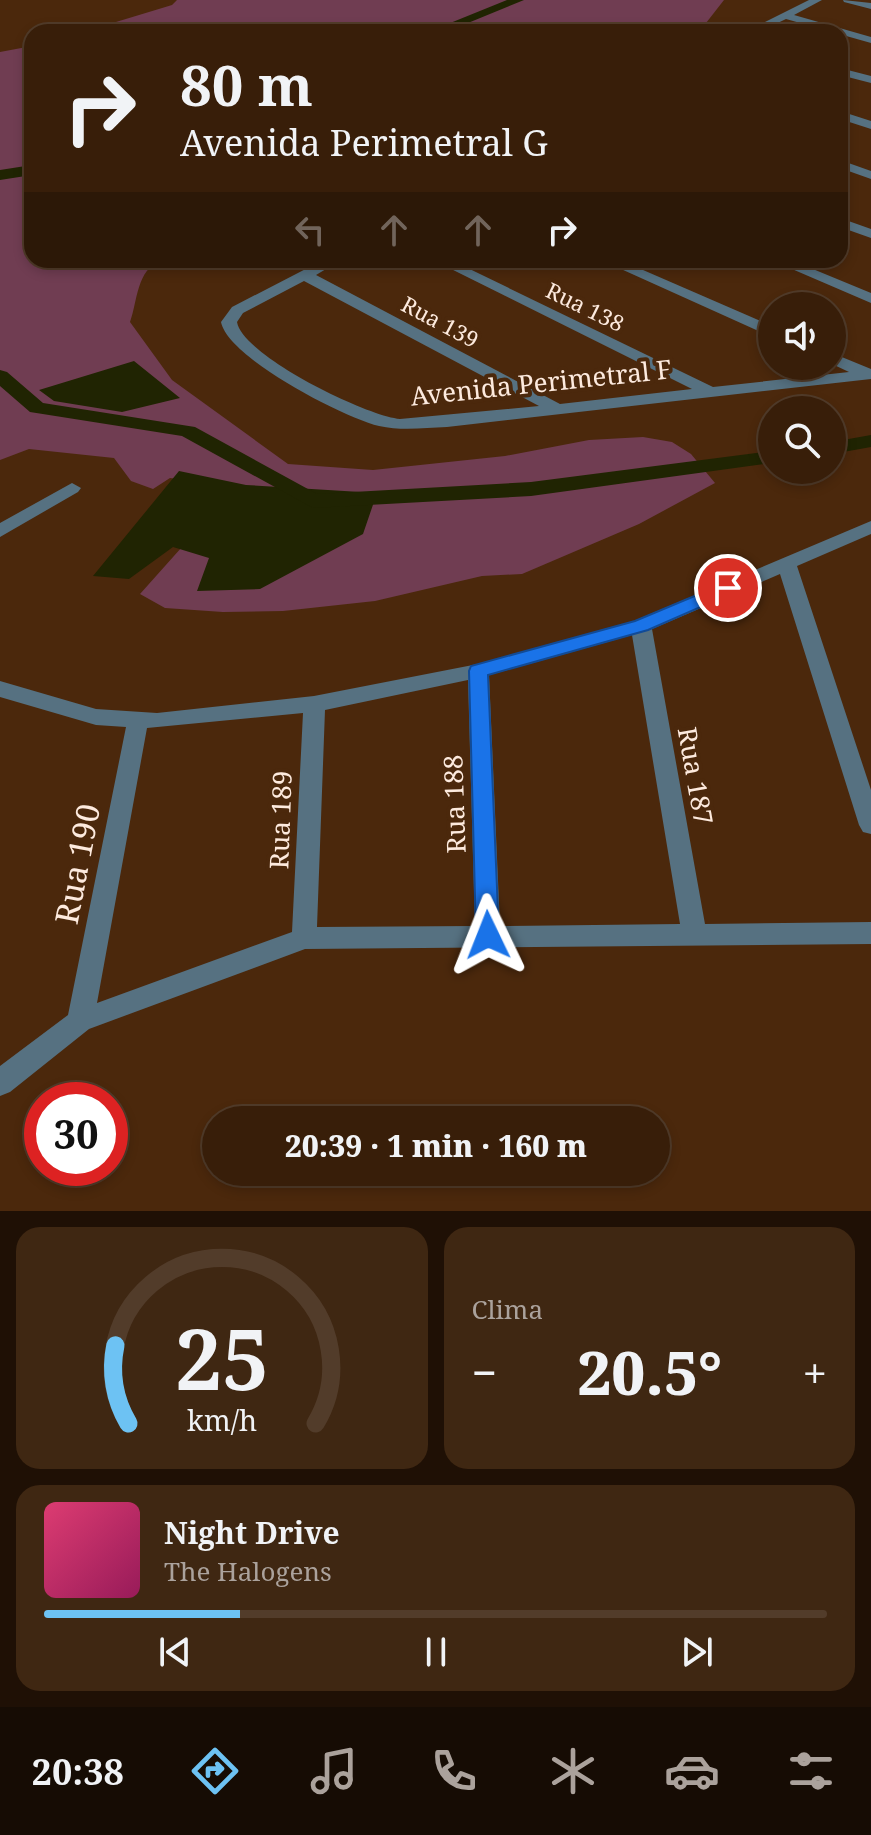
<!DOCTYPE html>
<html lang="pt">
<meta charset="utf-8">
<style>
:root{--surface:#381e09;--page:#3f2712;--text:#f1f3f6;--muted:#aba29c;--line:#523c2a;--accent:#6dc2f3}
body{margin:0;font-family:"Noto Serif",serif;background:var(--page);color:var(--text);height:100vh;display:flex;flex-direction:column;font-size:30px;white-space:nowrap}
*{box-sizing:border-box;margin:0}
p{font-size:26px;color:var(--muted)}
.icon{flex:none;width:44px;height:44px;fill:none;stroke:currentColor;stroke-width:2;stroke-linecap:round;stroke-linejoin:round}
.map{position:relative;height:1211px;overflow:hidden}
.sheet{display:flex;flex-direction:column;gap:16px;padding:16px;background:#1f1005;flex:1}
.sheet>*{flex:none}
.top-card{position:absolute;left:24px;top:24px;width:824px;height:244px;border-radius:24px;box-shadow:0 4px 12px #0003,0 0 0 2px var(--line);background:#381e09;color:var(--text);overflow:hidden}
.buttons{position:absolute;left:758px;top:292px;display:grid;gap:16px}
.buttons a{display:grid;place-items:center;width:88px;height:88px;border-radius:50%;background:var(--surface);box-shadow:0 4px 12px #0003,0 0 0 2px var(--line);font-size:40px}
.speed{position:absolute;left:24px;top:1082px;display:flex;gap:16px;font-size:40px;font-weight:700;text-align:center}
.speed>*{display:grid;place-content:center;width:104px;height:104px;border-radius:50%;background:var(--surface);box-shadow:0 4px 12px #0003,0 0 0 2px var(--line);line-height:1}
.speed .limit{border:12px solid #d22;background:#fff;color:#111}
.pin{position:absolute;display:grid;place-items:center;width:68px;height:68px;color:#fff;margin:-34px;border:4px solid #fff;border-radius:50%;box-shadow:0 2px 8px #0007}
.me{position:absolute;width:88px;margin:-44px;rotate:358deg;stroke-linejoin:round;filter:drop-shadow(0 0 6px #0008)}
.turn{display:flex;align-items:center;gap:28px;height:168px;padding:0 24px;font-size:36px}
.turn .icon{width:104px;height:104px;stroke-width:2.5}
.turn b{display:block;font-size:56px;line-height:68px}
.lanes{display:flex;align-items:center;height:76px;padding:0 24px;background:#0003;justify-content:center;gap:40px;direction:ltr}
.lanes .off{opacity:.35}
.big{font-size:60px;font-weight:800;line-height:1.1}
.sheet .tile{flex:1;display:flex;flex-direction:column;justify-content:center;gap:12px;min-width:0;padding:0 28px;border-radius:24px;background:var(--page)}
.sheet .dial{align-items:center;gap:0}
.dial svg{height:208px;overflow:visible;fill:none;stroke:var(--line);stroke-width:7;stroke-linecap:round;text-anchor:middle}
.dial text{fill:var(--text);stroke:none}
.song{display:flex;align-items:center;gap:24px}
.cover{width:96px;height:96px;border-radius:12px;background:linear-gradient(135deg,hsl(340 70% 55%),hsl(330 70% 35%))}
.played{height:8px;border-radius:4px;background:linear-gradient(90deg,var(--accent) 25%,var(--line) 25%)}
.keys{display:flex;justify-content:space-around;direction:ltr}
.heat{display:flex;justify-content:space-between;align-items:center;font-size:44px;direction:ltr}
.sheet .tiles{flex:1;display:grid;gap:16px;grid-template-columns:1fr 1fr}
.tile:last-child{grid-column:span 2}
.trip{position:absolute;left:202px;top:1106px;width:468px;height:80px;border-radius:40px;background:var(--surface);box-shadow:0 4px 12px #0003,0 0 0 2px var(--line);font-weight:800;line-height:80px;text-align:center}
.tab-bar{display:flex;height:128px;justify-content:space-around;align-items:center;background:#160c04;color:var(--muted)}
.tab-bar .icon{width:56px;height:56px}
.tab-bar .on{color:var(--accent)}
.tab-bar b{font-size:36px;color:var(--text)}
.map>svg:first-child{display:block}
.green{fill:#703d52}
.water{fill:#202402}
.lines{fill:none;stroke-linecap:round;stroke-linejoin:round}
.canal{fill:#202402;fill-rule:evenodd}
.minor{fill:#567181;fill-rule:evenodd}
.route{fill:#1a73e8;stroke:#114b97;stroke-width:2}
.labels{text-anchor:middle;stroke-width:8;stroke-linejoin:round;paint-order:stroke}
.far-street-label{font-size:22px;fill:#fdeade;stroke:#4b280c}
.street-label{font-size:26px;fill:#fdeade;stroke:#4b280c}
.near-street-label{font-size:32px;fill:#fdeade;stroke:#4b280c}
</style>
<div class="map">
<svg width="871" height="1211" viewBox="0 0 871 1211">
<rect width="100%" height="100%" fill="#4b280c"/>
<!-- green -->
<path class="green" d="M177,0h547l-25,32h-616l89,-27z
M32,46v214h129c-25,11 -23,40 -31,62l42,58 116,84 85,6 132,-14 84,-16 54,-3 29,5 19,12 24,29 -76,41 -117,50 -40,2 -107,25 -92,10 -60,1 -58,-4 -25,-14 75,-84 -7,-27 -38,-5 -17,11 -22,-8 -17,-23 -85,-9 -29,11v-408z"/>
<!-- water -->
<path class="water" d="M134,361l46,37 -58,14 -68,-11 -15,-11z
M179,471l67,14 131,8 -14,41 -103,55 -63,2 12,-33 -36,-11 -44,32 -36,-3z"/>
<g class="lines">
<!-- canal -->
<path class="canal" d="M507,0h17l-78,32h-18z
M32,165v10l-32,5v-10z
M0,370l7,2 36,31 152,24 122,67 214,-12 241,-31v12l-241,33 -218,12 -131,-72 -152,-24 -30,-26z
M871,435v12l-39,7v-12z"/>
<!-- minor -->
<path class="minor" d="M809,0h13l-28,15 77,22v6l-85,-24 -27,13h-14z
M843,0l28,3v6l-27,-7z
M840,68l31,8v7l-31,-8z
M840,111l31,10v8l-31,-10z
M840,160l31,11v8l-31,-11z
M840,218l31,11v9l-31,-11z
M323,260h18l-25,15 244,129 132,-15 -259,-129h18l262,127 136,-15 -17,-8v-11l39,16v10l-424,48c-23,1 -46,4 -68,-1 -36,-9 -151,-68 -158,-104l11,-15zM304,281l235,125 -139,13c-34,-3 -157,-63 -163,-97l6,-9z
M601,260h19l152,66v11z
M771,260h20l80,33v10z
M72,483l9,5 -3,4 -78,45v-14z
M871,521v13l-74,32 74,224v44l-8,-2 -4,-7 -79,-251 -128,55 53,295 166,-2v22l-566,5 -216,80 -79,63 -10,4v-30l68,-51 58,-288 -30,-2 -96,-28v-16l96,28 61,4 157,-17 164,-32 156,-43zM632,635l48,289 -180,2 -11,-251zM468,680l7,246 -158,1 8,-217zM303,713l-11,219 -195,71 50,-275z"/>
</g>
<!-- route -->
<path class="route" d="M728,582l9,6 -2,4 -87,38 -160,45 11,260 -3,7 -8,3 -8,-3 -4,-7 -7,-264 2,-5 164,-45z"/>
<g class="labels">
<!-- far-street labels -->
<g class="far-street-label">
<text transform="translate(585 307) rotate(26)" y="8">Rua 138</text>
<text transform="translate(440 322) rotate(28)" y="8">Rua 139</text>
</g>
<!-- street labels -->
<g class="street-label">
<text transform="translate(541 383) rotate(-6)" y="9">Avenida Perimetral F</text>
<text transform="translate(695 776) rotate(80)" y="9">Rua 187</text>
<text transform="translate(455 804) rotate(-92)" y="9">Rua 188</text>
<text transform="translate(281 820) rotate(-88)" y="9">Rua 189</text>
</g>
<!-- near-street labels -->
<g class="near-street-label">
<text transform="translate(78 864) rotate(-79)" y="11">Rua 190</text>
</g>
</g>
</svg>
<div class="buttons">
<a><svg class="icon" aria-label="sound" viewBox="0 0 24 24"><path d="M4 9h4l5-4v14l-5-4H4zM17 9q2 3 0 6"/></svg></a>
<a><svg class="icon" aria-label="search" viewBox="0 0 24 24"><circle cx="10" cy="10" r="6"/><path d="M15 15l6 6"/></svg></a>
</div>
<div class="speed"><div class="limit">30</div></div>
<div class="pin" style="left:728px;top:588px;background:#d93025"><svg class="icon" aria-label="arrive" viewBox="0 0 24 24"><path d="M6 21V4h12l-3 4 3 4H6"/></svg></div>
<svg class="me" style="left:488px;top:935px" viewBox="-20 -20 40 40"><path d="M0-17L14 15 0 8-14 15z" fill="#1a73e8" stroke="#fff" stroke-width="4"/></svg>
<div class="trip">20:39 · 1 min · 160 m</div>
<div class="top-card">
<div class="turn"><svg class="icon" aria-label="right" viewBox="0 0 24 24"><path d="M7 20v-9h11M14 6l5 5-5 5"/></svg><div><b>80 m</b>Avenida Perimetral G</div></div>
<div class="lanes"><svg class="icon off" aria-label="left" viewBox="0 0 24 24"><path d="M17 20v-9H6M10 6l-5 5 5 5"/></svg><svg class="icon off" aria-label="ahead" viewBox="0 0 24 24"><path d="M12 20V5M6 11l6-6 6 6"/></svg><svg class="icon off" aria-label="ahead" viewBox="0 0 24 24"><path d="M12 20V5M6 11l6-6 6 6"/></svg><svg class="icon" aria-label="right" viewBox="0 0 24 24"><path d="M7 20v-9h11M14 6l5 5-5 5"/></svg></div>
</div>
</div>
<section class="sheet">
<div class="tiles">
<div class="tile dial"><svg viewBox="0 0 100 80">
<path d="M14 69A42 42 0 1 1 86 69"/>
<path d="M14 69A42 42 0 0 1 9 39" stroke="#6dc2f3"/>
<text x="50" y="56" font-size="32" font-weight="700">25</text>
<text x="50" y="72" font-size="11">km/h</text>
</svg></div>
<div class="tile"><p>Clima</p>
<div class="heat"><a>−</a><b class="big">20.5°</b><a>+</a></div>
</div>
<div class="tile">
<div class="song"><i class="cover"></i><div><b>Night Drive</b><p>The Halogens</p></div></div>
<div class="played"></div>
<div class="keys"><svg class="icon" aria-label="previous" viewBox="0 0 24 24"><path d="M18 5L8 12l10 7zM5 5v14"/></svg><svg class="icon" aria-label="pause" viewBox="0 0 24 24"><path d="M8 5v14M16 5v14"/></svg><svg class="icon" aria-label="next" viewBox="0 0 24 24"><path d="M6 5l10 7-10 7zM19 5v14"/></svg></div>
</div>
</div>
</section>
<nav class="tab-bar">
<b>20:38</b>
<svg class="icon on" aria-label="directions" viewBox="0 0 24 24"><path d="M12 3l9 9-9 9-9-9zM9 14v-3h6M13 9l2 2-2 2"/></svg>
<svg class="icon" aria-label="music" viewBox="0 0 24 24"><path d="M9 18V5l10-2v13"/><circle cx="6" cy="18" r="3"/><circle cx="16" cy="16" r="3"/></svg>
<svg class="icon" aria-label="phone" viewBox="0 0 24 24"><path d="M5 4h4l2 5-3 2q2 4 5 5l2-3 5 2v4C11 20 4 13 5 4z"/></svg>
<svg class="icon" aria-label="climate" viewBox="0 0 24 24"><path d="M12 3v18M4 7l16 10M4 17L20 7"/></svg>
<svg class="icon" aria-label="car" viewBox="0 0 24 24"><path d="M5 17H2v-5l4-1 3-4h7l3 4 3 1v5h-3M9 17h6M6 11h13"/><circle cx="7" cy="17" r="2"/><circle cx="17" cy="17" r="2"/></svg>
<svg class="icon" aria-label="filters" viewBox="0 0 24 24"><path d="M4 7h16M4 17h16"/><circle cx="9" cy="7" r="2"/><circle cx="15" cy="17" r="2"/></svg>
</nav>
